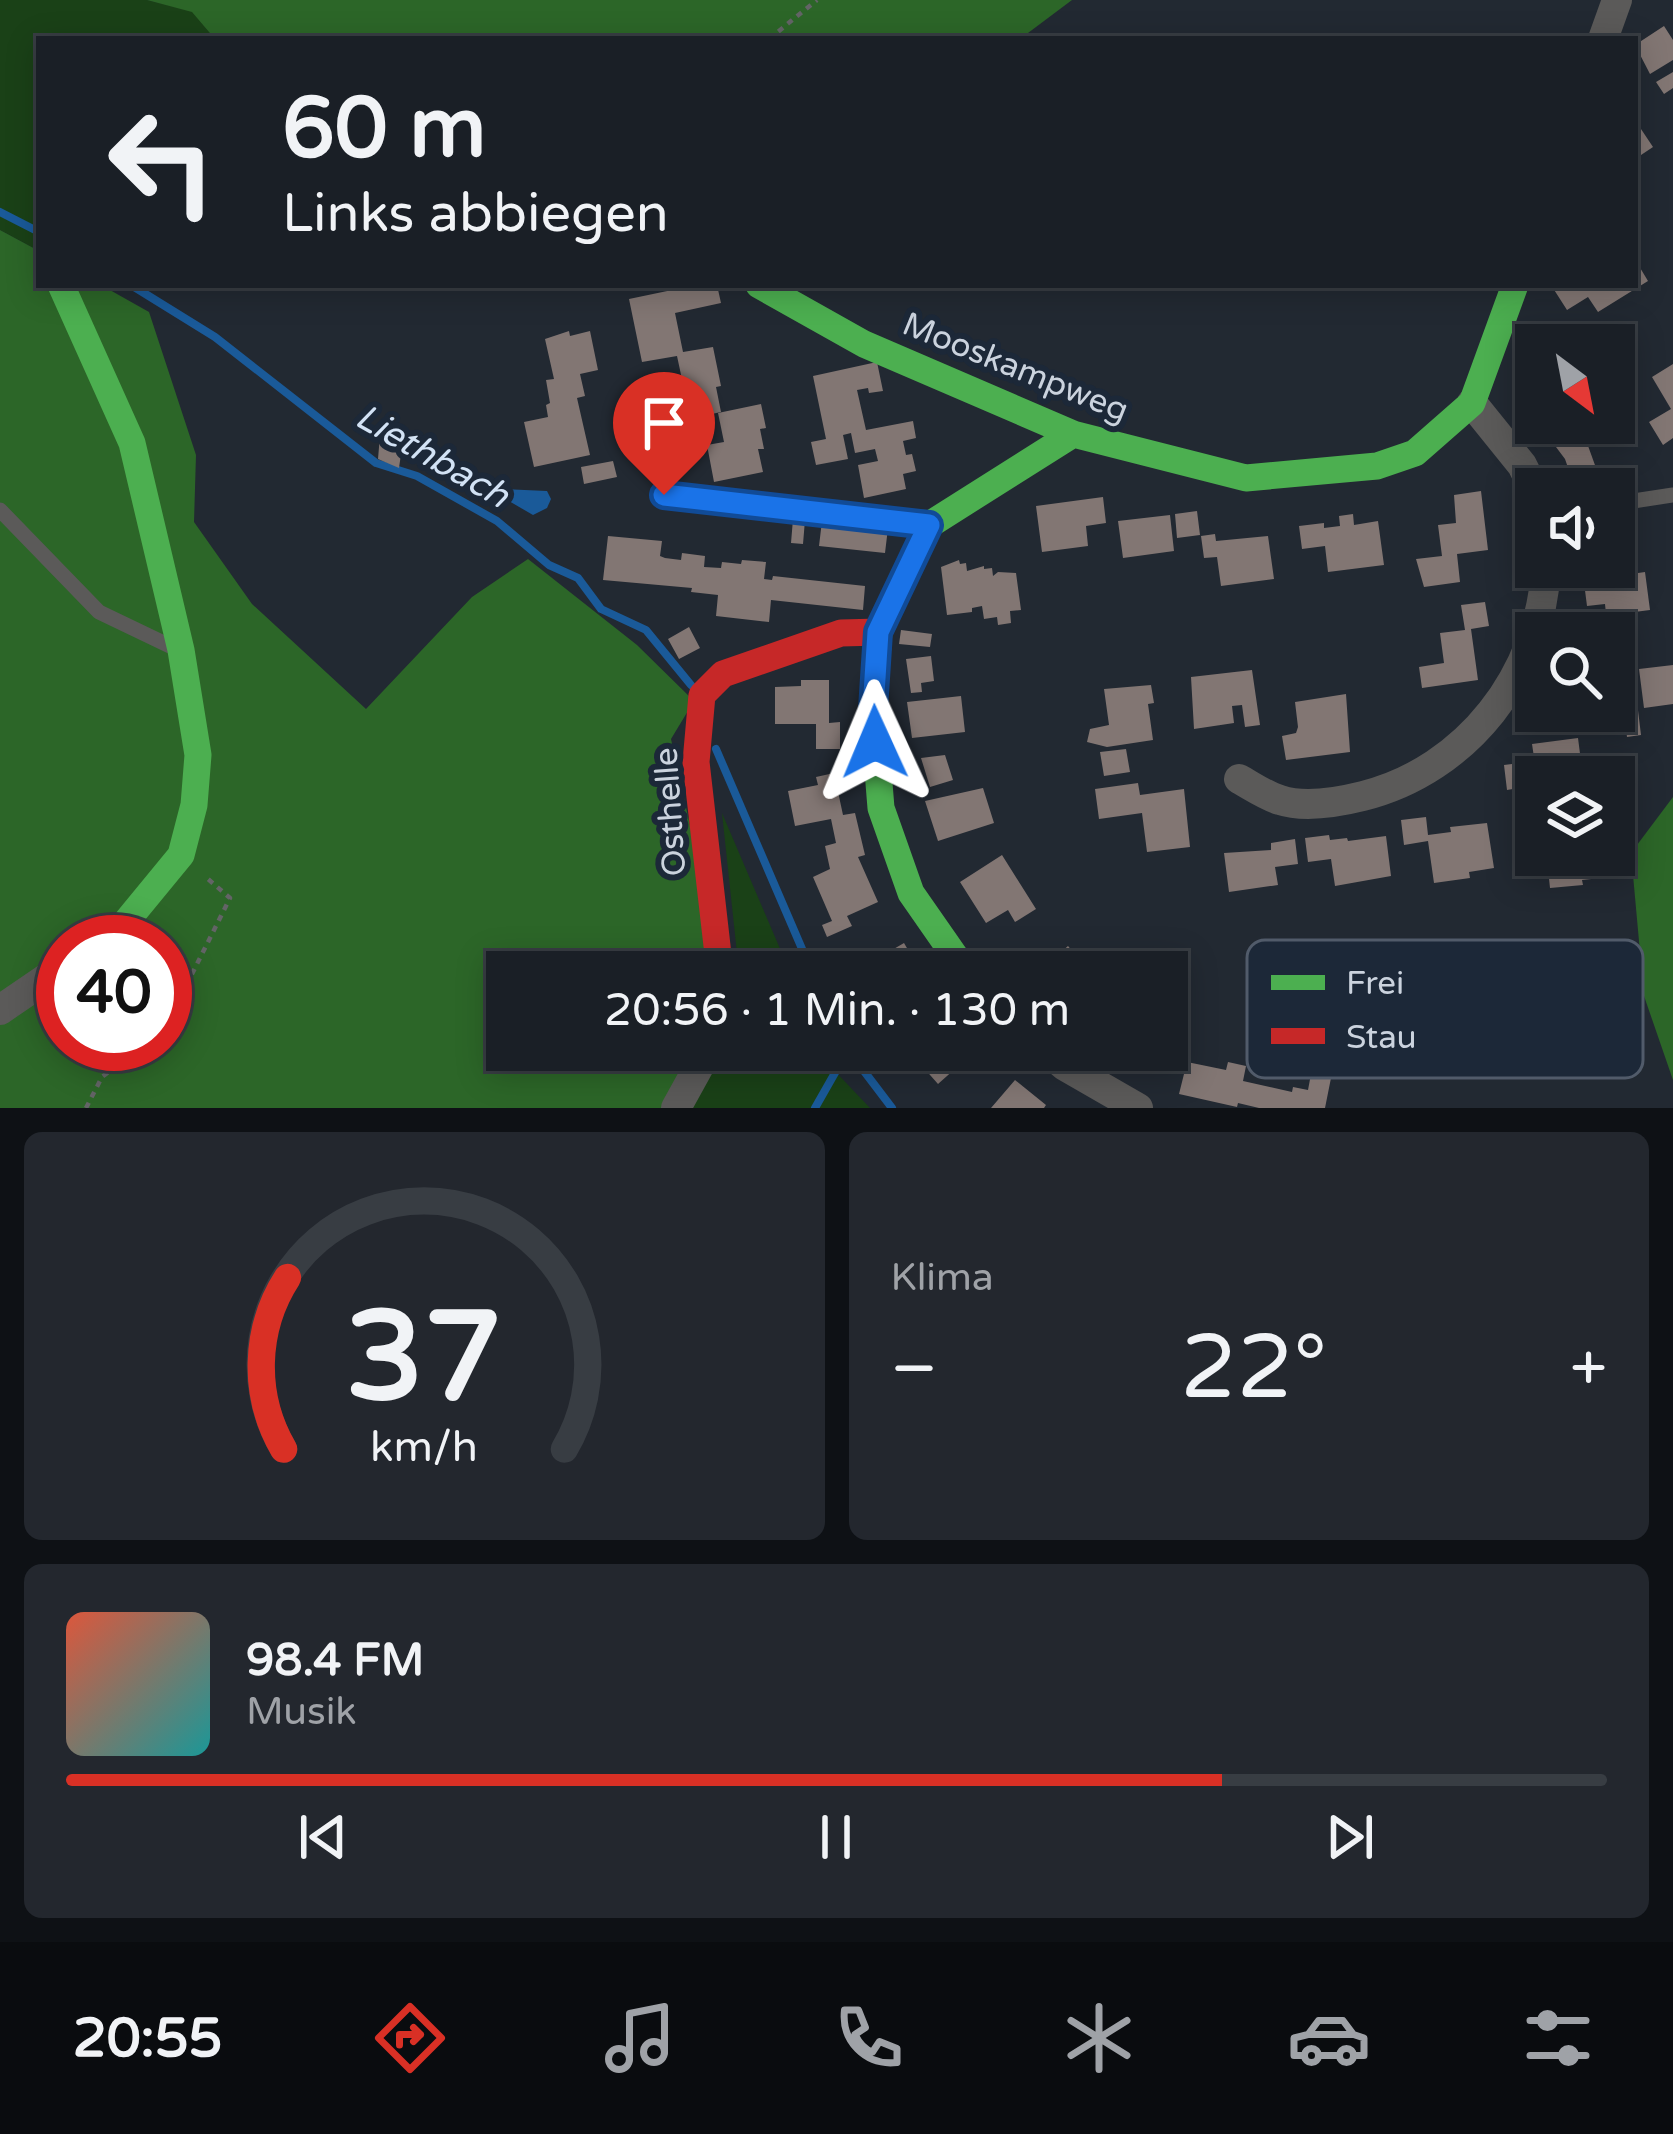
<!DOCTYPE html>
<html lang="de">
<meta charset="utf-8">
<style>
:root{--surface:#1a1f26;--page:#23272e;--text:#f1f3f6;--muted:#9fa2a7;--line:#383d43;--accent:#d93025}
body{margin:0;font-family:"Varela Round",sans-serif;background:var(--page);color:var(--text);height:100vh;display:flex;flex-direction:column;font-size:45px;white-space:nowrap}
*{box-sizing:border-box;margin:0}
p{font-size:39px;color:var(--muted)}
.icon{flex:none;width:66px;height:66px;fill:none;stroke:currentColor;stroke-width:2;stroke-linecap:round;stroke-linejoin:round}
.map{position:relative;height:1108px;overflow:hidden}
.panel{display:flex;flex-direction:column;gap:24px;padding:24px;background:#0e1115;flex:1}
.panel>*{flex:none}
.guide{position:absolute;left:36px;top:36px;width:1602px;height:252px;border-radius:0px;box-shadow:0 6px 30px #0003,0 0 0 3px var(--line);background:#1a1f26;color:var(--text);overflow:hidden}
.needle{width:78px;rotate:148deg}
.buttons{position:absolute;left:1515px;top:324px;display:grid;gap:24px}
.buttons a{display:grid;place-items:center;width:120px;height:120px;border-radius:0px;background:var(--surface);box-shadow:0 6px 30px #0003,0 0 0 3px var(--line);font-size:60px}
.speed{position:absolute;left:36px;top:915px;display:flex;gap:24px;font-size:60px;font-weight:700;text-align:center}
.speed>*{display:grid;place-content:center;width:156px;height:156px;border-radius:50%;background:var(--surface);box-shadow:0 6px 30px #0003,0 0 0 3px var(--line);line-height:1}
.speed .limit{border:18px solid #d22;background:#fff;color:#111}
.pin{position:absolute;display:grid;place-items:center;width:102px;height:102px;color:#fff;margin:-123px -51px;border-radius:50% 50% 50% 0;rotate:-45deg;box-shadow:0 0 12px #0007}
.pin .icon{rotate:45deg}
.me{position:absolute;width:132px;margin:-66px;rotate:359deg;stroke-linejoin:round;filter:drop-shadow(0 0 9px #0008)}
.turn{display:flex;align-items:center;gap:42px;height:252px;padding:0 48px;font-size:54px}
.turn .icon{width:156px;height:156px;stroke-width:2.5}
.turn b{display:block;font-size:84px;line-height:102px}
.big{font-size:90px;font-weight:600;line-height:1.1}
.panel .widget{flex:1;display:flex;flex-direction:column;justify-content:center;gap:18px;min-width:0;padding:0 42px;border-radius:18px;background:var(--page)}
.panel .dial{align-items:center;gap:0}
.dial svg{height:312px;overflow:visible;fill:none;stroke:var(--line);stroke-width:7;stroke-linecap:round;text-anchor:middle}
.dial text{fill:var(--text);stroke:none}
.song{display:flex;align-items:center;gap:36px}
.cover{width:144px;height:144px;border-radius:18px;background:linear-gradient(135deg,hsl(10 70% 55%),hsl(180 70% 35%))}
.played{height:12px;border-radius:6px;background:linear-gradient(90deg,var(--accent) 75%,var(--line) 75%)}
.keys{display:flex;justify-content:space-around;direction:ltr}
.heat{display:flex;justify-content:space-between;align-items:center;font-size:66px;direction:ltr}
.panel .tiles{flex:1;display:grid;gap:24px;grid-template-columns:1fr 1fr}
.widget:last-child{grid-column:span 2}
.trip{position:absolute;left:486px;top:951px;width:702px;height:120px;border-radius:0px;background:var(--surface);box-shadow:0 6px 30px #0003,0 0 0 3px var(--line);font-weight:600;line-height:120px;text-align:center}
.tab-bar{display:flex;height:192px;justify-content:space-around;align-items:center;background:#0a0c0f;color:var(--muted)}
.tab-bar .icon{width:84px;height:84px}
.tab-bar .selected{color:var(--accent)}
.tab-bar b{font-size:54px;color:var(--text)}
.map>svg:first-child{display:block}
.green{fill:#1a4117}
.forest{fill:#2c6628;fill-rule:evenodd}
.water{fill:#1a5a99}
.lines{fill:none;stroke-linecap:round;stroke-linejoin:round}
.stream{stroke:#1a5a99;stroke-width:8}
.building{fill:#827673}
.path{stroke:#636466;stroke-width:4.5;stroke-dasharray:6 6;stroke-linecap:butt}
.lane{stroke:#5b5a59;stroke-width:15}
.street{stroke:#5b5a59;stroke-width:30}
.fast{stroke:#4caf50;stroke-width:27}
.jam{stroke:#c62828;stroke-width:27}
.route-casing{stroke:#114b97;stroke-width:30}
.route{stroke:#1a73e8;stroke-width:21}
.labels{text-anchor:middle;stroke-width:12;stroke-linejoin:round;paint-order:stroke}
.street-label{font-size:33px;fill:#cbd3de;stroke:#1c2838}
.water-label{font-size:36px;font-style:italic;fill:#d2e2f5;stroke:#1c2838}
.key{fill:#1c2838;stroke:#515b6a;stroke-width:3}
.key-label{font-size:33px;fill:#cbd3de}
</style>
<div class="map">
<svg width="1673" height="1108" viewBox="0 0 1673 1108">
<rect width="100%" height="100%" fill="#222932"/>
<!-- green -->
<path class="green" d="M0,0h147l45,11 23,28h-176v212l-39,-21z
M722,813l68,159h-51z
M718,1050h106l8,18 38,40h-187z"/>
<!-- forest -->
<path class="forest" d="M147,0h925l-52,39h-805l-23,-27z
M0,230l39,21v34h62l48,27 47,143 -2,67 58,82 114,105 106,-112 56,-38 109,86 57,56 -23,38 29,132 12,101h-205v78h194l-35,58h-666zM63,942h102v102h-102z
M1673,797v283l-29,-84 -13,-143z"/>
<!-- water -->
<path class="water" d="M503,489l44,2 4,8 -4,9 -14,7 -31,-18z"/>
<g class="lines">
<!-- stream -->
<path class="stream" d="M0,212l39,20
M131,285l84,52 161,126 41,13 80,45 52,44 29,13 23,31 45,21 45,55
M716,749l96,223
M848,1050l44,58
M815,1108l25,-44 12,-5"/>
</g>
<!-- building -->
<path class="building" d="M1664,26l9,14v20l-23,14 -15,-29z
M1673,72v16l-9,6 -8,-12z
M1635,120l18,27 -18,12z
M1639,266l9,15 -50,31 -10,-15 -21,13 -16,-25h84v-17z
M696,285h21l4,18 -46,10 8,39 30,-5 8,39 -5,1 5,25 -37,8 -5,-21 7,-1 -9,-42 -35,6 -13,-63z
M569,331l1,5 20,-5 8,39 -18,4 5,22 -8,2 13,57 -56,12 -10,-45 24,-5 -2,-12 4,-2 -4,-23 8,-1 -9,-40z
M877,362l6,29 -14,2 -1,-5 -11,2 9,40 47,-9 3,17 -13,3 3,14 6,-1 4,17 -13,3 3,15 -42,9 -6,-33 20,-4 -3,-12 -20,4 -4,-20 -8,2 5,24 -32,6 -5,-23 15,-3 -13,-63z
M1673,364v74l-10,7 -14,-23 22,-13 -19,-32z
M761,404l5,24 -6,1 4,20h-6l5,23 -49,10 -7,-37 17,-3 -6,-29z
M1538,423h52l9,13 -12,7 13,36 -27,3 -8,-23z
M380,435l23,5 -4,28 -21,-9z
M613,461l4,16 -33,7 -3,-17z
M1481,491l7,59 -31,4 3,28 -36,5 -8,-28 26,-3 -4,-31 18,-2 -2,-28z
M1103,497l3,26 -20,3 2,20 -46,6 -6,-46z
M1197,511l3,24 -23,3 -2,-24z
M1353,514l1,11 24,-4 6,44 -56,7 -3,-26 -23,3 -3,-23 25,-3v5l16,-2 -1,-10z
M1170,515l4,36 -51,7 -5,-37z
M793,519l12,1 -2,24 -12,-1z
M822,521l66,7 -3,25 -66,-7z
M1215,534l1,7 52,-5 6,43 -53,7 -4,-29 -13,1 -3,-22z
M608,536l54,5 -2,15 5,2 16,2 1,-7 23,3 -1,11 17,1 1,-6 19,2 1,-4 24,2 -2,17 8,1 1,-4 92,10 -2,24 -92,-10 -2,22 -53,-6 2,-21 -27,-3 1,-4 -89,-8z
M959,560l1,4 6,-1 1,8 17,-5v3l8,-1 1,8 5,-4 18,1 5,37 -11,1 1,12 -13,2 -1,-8 -13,2 -2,-13 -10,2v4l-25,3 -6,-48z
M1582,567h26l2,10 35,-5 5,38 -31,4 3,26 -8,1v-8h-36l-2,-15 30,-4 -1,-10 -18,2z
M1485,602l4,24 -18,3 7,51 -56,8 -3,-21 25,-4 -4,-30 25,-3 -4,-25z
M689,627l11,21 -21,11 -11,-20z
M901,630l31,4 -2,13 -31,-3z
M931,656l3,25 -13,2 1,9 -11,1 -5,-34z
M1673,665v39l-29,4 -5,-39z
M1252,670l8,55 -15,2 -3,-22 -10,1 2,17 -40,6 -3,-52z
M801,680h28v43l11,-1v27h-24v-25h-41v-37l26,-1z
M1151,685l3,18 -6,1 5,36 -46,7 -20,-5 3,-13 19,-4 -5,-36z
M1346,694l4,58 -64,8 -4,-24 14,-3 2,-6 -3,-25z
M961,696l4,36 -53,6 -5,-36z
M1637,702l4,33 -14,2 -4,-33z
M1578,738l5,39h-46l-5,-33z
M1126,749l4,23 -26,4 -4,-24z
M945,755l8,25 -23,7 -9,-29z
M1529,762l2,24 -24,4 -3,-25z
M834,773l9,42 12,-2 10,42 -7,2 20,45 -31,14 5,10 -25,11 -5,-12 10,-4 -19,-44 17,-8 -5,-23 11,-3 -5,-24 -36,7 -7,-35 30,-6 -2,-8z
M1138,783l2,12 44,-6 6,58 -43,5 -5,-39 -43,6 -4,-30z
M983,788l11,35 -56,18 -13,-40z
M1426,817l2,18 23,-3 -1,-5 37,-4 7,45 -25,4 1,6 -36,5 -6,-42 -24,4 -3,-25z
M1329,835l1,5 17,-2 1,3 38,-5 5,40 -56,10 -4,-27 -23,3 -3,-24z
M1536,837v18h72l2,22 -28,3 1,5 -33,3 -3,-28 -21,2 -2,-24z
M1295,839l3,25 -23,3 3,18 -49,7 -5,-39 47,-3v-7z
M1002,855l34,54 -21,13 -7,-12 -22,13 -26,-41z
M904,943l17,29h-67z
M1068,946l22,26h-52z
M908,1050h43l-6,6 11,12 -18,16z
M1115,1050h44l-3,11z
M1187,1062l39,8 2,-8 18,4 -3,15 49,11 1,-5 15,3 3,-16 20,4 -6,30h-66l-21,-5 -1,4 -58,-13z
M1015,1080l31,25 -2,3h-53z"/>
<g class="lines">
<!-- path -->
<path class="path" d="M769,39l48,-39
M165,1028l65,-130 -22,-19
M86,1108l16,-31 43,-33"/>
<!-- lane -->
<path class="lane" d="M644,388l20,107 258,29
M1614,504l59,-9
M0,510l99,102 73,35"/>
<!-- street -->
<path class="street" d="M1603,39l14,-39
M1472,403l50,62 14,28
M1239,779c13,7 27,17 41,21 24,8 59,2 83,-4 104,-26 178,-122 183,-229
M0,1010l63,-43
M1046,1050l19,16 73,42
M676,1108l32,-58"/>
<!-- fast -->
<path class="fast" d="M61,285l71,158 49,207 17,105 -4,50 -13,50 -60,73 -21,14
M759,285l105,59 209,90 173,44 131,-12 38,-13 57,-50 43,-118
M966,972l-55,-79 -30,-85 -8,-99 6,-77 50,-107 144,-91"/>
<!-- jam -->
<path class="jam" d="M720,972l-24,-210 6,-67 21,-21 118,-41 38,-1"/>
</g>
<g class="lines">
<defs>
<path id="route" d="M664,495l265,30 -51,107 -5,77 2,33"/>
</defs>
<!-- route casing -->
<use href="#route" class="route-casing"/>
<!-- route -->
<use href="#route" class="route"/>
</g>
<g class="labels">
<!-- street labels -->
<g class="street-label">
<text transform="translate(1016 366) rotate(22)" y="12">Mooskampweg</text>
<text transform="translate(669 812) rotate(-94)" y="12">Osthelle</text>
</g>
<!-- water labels -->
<g class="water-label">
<text transform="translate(433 455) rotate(30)" y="13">Liethbach</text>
</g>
</g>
<!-- legend -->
<rect x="1247" y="940" width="396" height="138" rx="18" class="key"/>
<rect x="1271" y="975" width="54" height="15" fill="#4caf50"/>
<rect x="1271" y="1028" width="54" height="16" fill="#c62828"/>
<g class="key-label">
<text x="1346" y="994">Frei</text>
<text x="1346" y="1048">Stau</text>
</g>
</svg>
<div class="buttons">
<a><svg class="needle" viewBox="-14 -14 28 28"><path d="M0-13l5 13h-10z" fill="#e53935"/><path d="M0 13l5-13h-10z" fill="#9fa2a7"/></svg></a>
<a><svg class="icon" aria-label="sound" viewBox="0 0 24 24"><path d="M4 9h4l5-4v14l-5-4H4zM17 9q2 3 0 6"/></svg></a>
<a><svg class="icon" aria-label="search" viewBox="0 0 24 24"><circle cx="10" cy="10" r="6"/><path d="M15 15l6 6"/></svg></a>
<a><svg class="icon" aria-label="layers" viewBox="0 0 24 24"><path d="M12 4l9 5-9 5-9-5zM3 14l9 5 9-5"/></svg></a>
</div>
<div class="speed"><div class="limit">40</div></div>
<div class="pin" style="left:664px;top:495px;background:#d93025"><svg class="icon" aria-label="arrive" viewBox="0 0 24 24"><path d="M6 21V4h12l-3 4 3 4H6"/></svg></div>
<svg class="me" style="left:875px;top:742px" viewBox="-20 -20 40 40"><path d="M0-17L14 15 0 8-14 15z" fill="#1a73e8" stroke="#fff" stroke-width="4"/></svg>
<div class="trip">20:56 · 1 Min. · 130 m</div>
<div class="guide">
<div class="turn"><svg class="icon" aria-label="left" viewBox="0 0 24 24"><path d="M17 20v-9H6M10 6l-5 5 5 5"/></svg><div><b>60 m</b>Links abbiegen</div></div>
</div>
</div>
<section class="panel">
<div class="tiles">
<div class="widget dial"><svg viewBox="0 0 100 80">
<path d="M14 69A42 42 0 1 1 86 69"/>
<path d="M14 69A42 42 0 0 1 15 25" stroke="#d93025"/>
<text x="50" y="56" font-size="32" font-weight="700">37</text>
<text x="50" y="72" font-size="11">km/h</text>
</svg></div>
<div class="widget"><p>Klima</p>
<div class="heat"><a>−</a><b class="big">22°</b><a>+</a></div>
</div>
<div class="widget">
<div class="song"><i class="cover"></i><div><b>98.4 FM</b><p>Musik</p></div></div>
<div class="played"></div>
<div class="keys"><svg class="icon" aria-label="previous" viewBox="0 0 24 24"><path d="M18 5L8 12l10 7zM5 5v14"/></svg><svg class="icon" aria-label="pause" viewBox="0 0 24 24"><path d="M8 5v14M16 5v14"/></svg><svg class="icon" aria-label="next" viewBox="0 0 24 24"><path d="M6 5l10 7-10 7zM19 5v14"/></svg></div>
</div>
</div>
</section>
<nav class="tab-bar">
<b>20:55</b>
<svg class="icon selected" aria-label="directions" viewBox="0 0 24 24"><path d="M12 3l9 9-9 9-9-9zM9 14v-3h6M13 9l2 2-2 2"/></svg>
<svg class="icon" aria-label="music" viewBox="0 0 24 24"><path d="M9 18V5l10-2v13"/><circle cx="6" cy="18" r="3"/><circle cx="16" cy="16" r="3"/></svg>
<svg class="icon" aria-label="phone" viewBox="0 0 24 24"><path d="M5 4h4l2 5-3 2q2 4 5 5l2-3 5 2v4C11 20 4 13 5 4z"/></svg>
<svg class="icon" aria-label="climate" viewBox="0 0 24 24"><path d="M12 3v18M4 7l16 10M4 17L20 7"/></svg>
<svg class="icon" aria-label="car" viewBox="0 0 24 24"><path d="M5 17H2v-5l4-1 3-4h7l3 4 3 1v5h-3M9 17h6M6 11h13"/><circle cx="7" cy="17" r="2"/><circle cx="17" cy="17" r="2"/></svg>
<svg class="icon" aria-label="filters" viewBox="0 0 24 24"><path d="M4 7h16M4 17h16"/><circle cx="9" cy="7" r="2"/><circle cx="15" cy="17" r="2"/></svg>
</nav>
